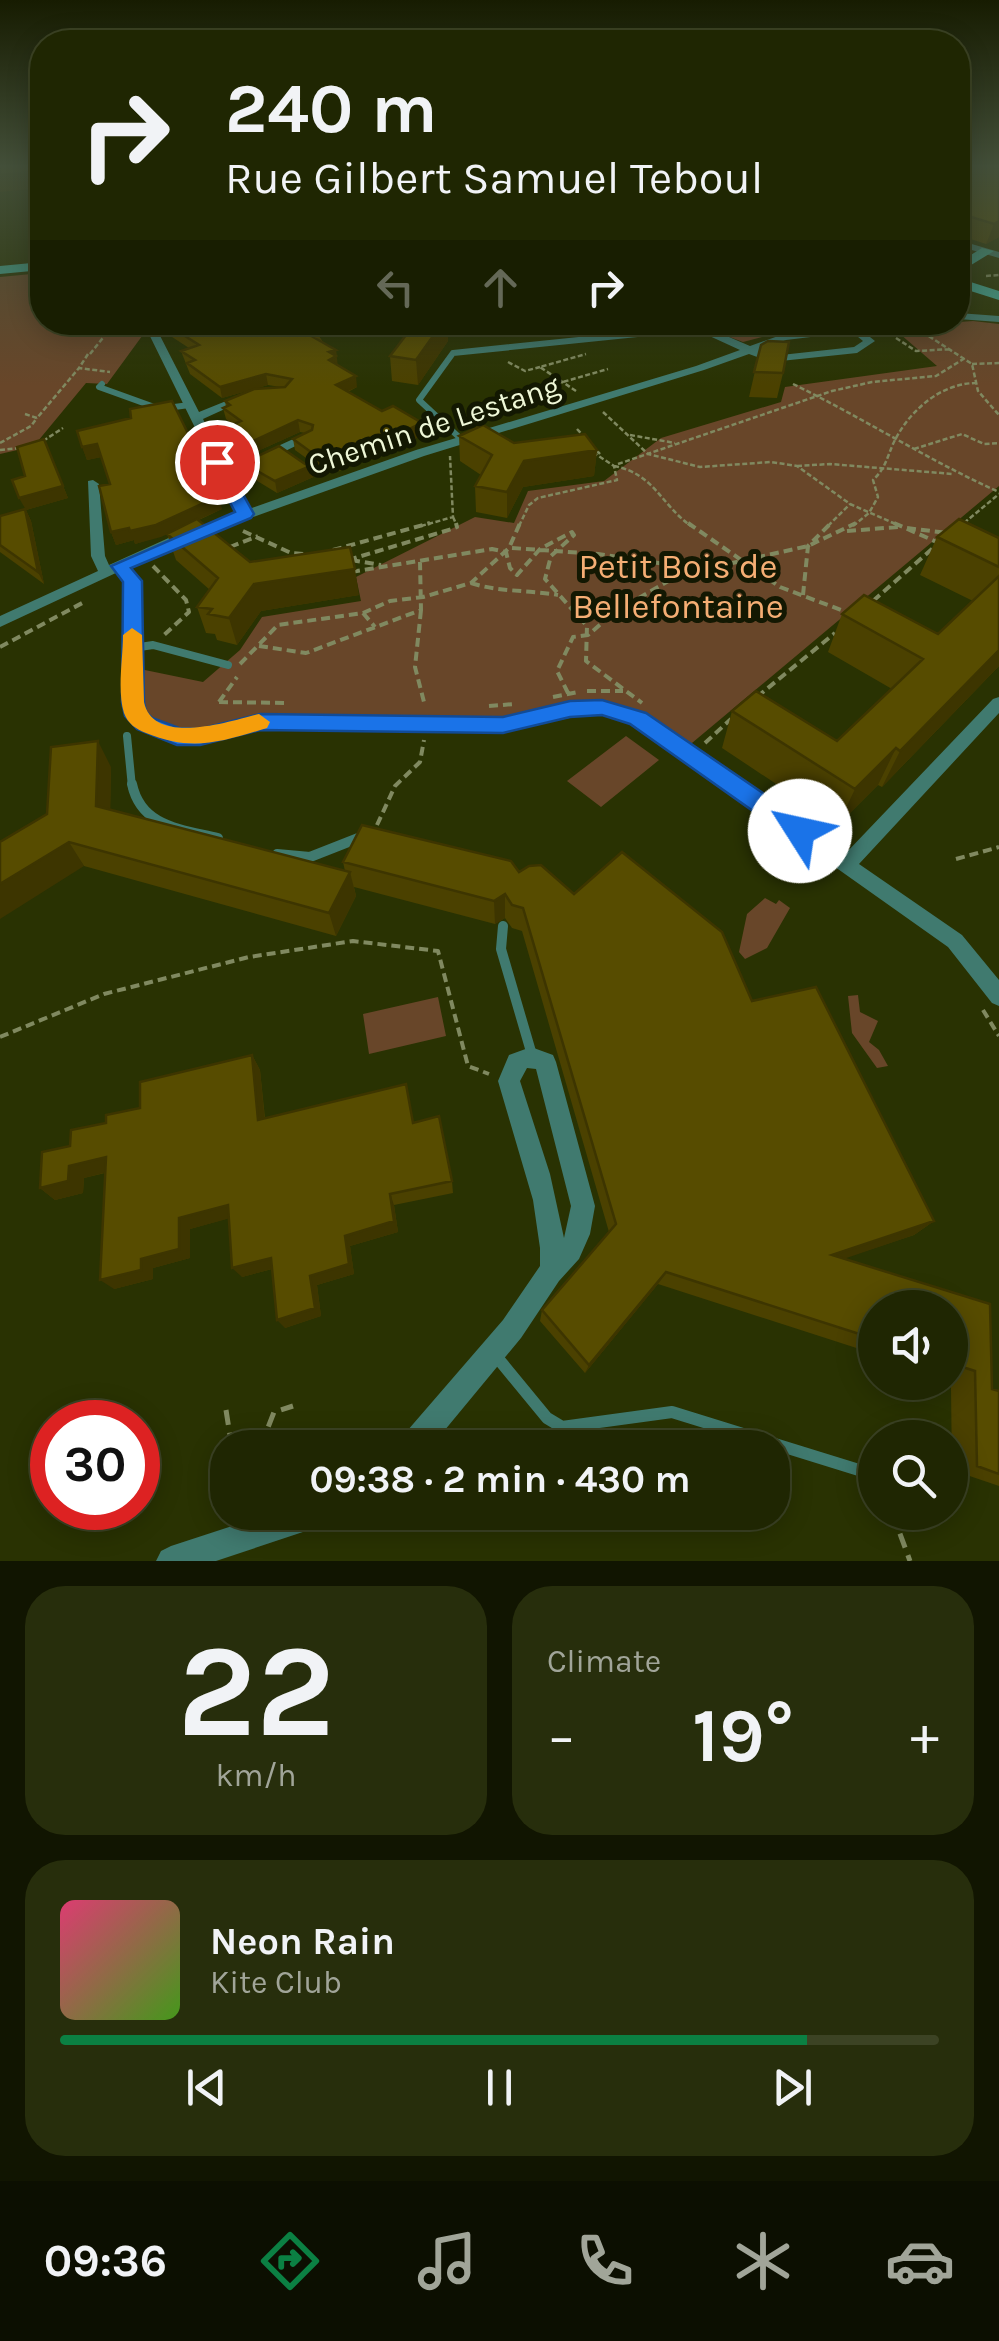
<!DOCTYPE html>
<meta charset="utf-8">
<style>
:root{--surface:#1f2602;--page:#272e0c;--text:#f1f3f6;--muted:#a1a599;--line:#3c4324;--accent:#0b8043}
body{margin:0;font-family:Karla,sans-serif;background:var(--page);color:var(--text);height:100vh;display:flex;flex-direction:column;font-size:38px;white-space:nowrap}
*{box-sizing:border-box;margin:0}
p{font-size:32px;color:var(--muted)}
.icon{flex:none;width:55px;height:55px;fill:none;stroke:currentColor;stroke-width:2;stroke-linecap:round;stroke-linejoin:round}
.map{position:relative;height:1561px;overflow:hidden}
.sheet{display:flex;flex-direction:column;gap:25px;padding:25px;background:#111501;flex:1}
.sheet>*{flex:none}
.top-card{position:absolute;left:30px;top:30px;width:940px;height:305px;border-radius:40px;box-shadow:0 5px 25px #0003,0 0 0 2px var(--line);background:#1f2602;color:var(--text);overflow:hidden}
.buttons{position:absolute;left:858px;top:1290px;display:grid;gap:20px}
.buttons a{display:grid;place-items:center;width:110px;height:110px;border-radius:50%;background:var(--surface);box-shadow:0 5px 25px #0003,0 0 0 2px var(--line);font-size:50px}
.speed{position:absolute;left:30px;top:1400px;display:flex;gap:20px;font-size:50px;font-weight:700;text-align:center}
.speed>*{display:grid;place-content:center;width:130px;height:130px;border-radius:50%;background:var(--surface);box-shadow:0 5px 25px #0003,0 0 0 2px var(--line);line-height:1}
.speed .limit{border:15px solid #d22;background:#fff;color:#111}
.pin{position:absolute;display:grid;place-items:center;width:85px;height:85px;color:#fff;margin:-42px;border:5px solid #fff;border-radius:50%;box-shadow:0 2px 10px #0007}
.me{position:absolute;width:110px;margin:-55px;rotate:305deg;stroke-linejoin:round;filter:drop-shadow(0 0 8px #0008)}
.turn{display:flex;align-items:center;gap:35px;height:210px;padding:0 30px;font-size:45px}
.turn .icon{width:130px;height:130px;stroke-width:2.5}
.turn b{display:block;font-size:70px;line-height:85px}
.lanes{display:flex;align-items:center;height:95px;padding:0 30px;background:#0003;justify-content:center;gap:50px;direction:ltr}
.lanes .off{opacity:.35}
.big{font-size:75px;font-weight:700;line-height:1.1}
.sheet .tile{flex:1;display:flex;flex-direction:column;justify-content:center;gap:15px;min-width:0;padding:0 35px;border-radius:40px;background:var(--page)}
.sheet .dial{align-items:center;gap:0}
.dial b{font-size:130px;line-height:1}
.song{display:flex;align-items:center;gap:30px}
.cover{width:120px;height:120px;border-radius:15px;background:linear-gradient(135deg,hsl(340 70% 55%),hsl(100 70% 35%))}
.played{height:10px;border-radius:5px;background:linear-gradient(90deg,var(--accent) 85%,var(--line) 85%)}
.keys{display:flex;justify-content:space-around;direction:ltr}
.heat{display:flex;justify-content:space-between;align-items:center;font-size:55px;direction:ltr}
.sheet .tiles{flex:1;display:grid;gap:25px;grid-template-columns:1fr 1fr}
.tile:last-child{grid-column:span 2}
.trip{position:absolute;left:210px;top:1430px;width:580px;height:100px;border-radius:40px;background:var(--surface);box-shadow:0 5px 25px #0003,0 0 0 2px var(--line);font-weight:700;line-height:100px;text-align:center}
.menu{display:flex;height:160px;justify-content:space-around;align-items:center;background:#0c0f01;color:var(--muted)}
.menu .icon{width:70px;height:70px}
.menu .on{color:var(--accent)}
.menu b{font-size:45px;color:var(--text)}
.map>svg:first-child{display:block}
.green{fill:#684629}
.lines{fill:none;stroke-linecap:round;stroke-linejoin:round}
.path-far2{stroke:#808960;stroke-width:2.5;stroke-dasharray:5 2.5;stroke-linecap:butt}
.path-far1{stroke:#808960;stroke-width:4;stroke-dasharray:9 5;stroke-linecap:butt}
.path{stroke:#808960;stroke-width:5;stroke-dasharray:15 8;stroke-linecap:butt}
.lane-far3{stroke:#407a6f;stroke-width:6}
.lane-far2{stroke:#407a6f;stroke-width:8}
.lane-far1{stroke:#407a6f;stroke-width:10}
.lane{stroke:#407a6f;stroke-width:12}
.street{fill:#407a6f;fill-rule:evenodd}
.secondary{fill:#41a594;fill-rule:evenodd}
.wall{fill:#4b4100}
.shaded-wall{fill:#3d3500}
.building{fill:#574c00;stroke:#3d3500;stroke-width:2.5}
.route{fill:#1a73e8;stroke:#114b97;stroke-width:2.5}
.slow{fill:#f59e0b}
.labels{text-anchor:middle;stroke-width:10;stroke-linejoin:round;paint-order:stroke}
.far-street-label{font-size:30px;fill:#eff8d8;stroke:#131802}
.park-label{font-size:35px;fill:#f5ae74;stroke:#131802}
</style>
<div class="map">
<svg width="999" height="1561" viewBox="0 0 999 1561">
<rect width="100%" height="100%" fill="#293202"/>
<!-- green -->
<path class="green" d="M42,273v49l98,1 5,9 -38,52 -21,-1 -48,58 1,4 -39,9v-177z
M973,321l26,3v162l-313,262 -72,-41 -32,-4 -68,17 -266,-1 -48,13h-20l-41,-19 1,-44 63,13 37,-32 22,-33 99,-16 -5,-24 119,-60 39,6 14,-32 76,-10 57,-43 120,-36 4,-15 152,-21 -45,-39z
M692,323h125l-74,19z
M626,736l33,24 -58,47 -34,-26z
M765,898l11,6 3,-4 11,8 -23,40 -22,11 -6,-7 8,-38z
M858,995l2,17 18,9 -9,21 10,8 9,16 -11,2 -25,-35 -4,-37z
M438,997l8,39 -77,18 -6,-40z"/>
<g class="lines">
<!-- path-far2 -->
<path class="path-far2" d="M986,276l13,-1
M910,324l62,40 6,27 21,24
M896,338l20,13 36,-2
M88,354l-9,14 31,4
M90,354l24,-30
M508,362l17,9 15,-4
M972,364l27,-1
M793,384c70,34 135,76 206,108
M542,388l66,-19
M576,391l-36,-24 46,-13
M603,412l45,42 52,13 71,-5 26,4 53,38 50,22
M25,414l12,4 42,-50
M577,429l23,25
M630,435l45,8
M43,441l20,-13
M0,443l31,-17 6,-8
M914,449l48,-15 22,10 15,-1
M0,450l20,-2
M618,464l214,-73 40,-9 64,-6 29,-18
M614,466c41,8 46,38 77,60
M797,466l33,-2 123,10
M453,517l4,9
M964,523l35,-29
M421,526l32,-9 -3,-61
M519,526l10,-21 9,-7 79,-18 -3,-14 -20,-13
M828,526l22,-22
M853,526l16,-13 9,-16 -5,-17c12,-11 14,-22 20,-36 15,-32 46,-60 82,-61"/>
<!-- path-far1 -->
<path class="path-far1" d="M688,523l92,64 69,26
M894,523l45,20
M907,528l40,5
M243,531l48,22 13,1
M847,531l51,-4
M230,547l28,-11
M512,548l86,6 93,14
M333,550l97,-27
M348,560l104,-31 5,-2 -1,-4
M351,560l30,5
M153,566l33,34 3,12 -25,23
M351,572l141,-23 14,3 4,16 7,7 23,-26 32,-17 2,3 -23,21 -6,23 42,47 -1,35 56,42
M471,583c27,9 58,7 87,12
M803,595l5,-49 23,-23
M873,601l60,-53
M421,610l-6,57 10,39
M363,613l12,14
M259,646l47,7 115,-43 -1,-48
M0,647l86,-46
M240,664l38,-39 85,-12 27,-12 33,-4 48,-14 38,-35 11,-25
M587,691h36
M568,693l-11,-22 16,-34 15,-2 28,-24 63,-36 129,-29 48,-23
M553,697l25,-5
M757,697l78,-64
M219,702l70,1
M219,702l18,-25
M489,706l25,-2
M705,743l26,-24
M377,825l18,-39 25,-24 4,-22
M956,859l43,-12
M983,1010l16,26
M0,1037l104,-43 145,-37 104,-16 85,10 30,115 21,8"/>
<!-- path -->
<path class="path" d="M226,1410l6,38
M260,1448l14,-36 19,-6
M892,1512l18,49"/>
<!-- lane-far3 -->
<path class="lane-far3" d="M102,384l-3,3 61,22 29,-4
M461,439l-42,-39 34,-47 243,-25"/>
<!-- lane-far2 -->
<path class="lane-far2" d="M133,648l20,-3 75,20
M127,736l5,51"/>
<!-- lane-far1 -->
<path class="lane-far1" d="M132,784c9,43 49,45 86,54
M277,854l33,3 56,-22
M503,926l-2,23 31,106"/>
<!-- lane -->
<path class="lane" d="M496,1356l51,62 15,9 110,-15 203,63"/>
<!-- street -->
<path class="street" d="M958,240l41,12v6l-41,-12z
M958,313l41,3v6l-41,-3z
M143,322h10l46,90 42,-17 10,2 -48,22 25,50 74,-34 10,3 -80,39 17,32 167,-59 280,-84 44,-16 -61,-28h15l56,24 34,-12 65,-8 2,-4h33l-24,7 15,12 -18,12 -86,9 -22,-8 -45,16 -280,86 -241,86 -54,25 10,14 2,121 4,9 10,11 16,7 17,3 72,-16 61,-2 184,5 79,-16 33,3 27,9 201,139 148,-155 6,-2v16l-140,151 103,71 37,45v26l-7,-3 -44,-56 -316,-224 -33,-8h-15l-79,16 -215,-4 -40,3 -52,13 -28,-2 -20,-7 -12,-8 -13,-24v-121l-7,-9 -118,55v-11l98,-45 -7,-15 -3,-75 5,-1 6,4 6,72 4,9 64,-29 64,-23zM852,332l11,9 -9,6 -82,9 -13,-6 27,-10z
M531,1047l22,8 3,7 39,144 -5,28 -11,25 -20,22 -38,57 -91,110h-33l4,-10 102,-118 37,-54v-18l-7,-48 -35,-119 11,-26zM527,1068l9,1 35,137 -7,32 -14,-64 -30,-93z
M275,1512h60l-4,10 -10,4 -105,35h-60l5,-10 10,-5z"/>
<!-- secondary -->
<path class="secondary" d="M982,248l12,3 -36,22v-10z
M42,262v8l-42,4v-8z
M958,278l41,13v9l-41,-13z"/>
</g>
<!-- wall -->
<path class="wall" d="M999,169v68l-13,7 -28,-9v-64z
M170,322h155l-12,5 10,15 13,8 1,15 20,22 -9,5 34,19 40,12 1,12 -44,21 -4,-2 -36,17 -5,-3 -57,25 -31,-19 -3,-11h70l-18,-13 -2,-11 12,-6 -5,-1 -62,28 -19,-17 -3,-11 17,-7 -7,-6 -3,-11 3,-1 -1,-6 55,-14 -12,-2 -46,13 -32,-24 -9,-23 8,-3 -20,-13 -3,-11z
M395,322h53v19l-30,44 -26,-4 -2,-25 15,-19 -9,-6z
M625,322h27l-1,4 -27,1z
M761,345l22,28 -6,25 -28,-1z
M77,431l145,78 -23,11 51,42 109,33 -98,16 -24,34 -20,-5 -2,-6 -9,-1 -9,-26 13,-17 -34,-30 -9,-26 -32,10 -1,-4 -18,5 -5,-13 -1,-48 -9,-27 -14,3z
M459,436l55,7 83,7 -3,26 -71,11 -16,31 -31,-6 -1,-26 6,-11 -21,-14z
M44,439l24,59 -42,12 5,11 13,63 -44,-32v-36l25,-6v-34z
M937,537l62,1v128l-117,121 -4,-2 -40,40 -116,-77 10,-37 105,30 55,-52 -64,-37 14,-38 96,20 35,-33 -53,-26z
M111,767l-1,43 235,61 -2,-9 176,10 55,22 178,107 182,220 -20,14 -70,23 146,46 2,85 7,2v95l-47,-16 -2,-162h-75v46l-217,-70 -73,89 -45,-52 2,-11 67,-78 -87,-301 -10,-3 -7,-10 -10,6 -141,-37 2,9 -20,40 -252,-70 -37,-52z
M252,1055l8,15 5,48 149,5 38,58 1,12 -59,12 4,27 -48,14 4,28 -37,11 4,31 -36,12 -13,-59 -30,8 -13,-59 -39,11v29l-37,10v11l-39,10 -9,-116 -21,5 -1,15 -28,7 -15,-12 30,-42 36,-23z"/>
<!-- shaded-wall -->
<path class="shaded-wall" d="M42,171v17l-42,4v-17z
M999,221v16l-13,7 8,-20z
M302,322h23l-21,9z
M443,322h5v19l-30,44 -2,-25z
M336,350l2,17 -8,4 -1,-19z
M266,374l2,11 -46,13 -2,-11z
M356,376l1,11 -20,9 -1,-11z
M298,420l2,12 -62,28 -2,-11z
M422,423l1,12 -44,21 -1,-12z
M374,442l1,12 -36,17 -2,-11z
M97,444l5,13 -15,3 -5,-13z
M597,450l-3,26 -71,11 -16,31v-26l17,-31z
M332,457l2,11 -57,25 -2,-12z
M63,486l5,12 -42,12 5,11 13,63 -6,-12 -12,-62 -7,-12z
M219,496l3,13 -61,28 -26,7 -1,-4 -18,5 -5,-13 18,-4z
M355,569l4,26 -98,16 -24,34 -8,-27 25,-34z
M999,650v16l-117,121 18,-36z
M98,741l13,26 -1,64 -14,-25z
M896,748l-18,37 -40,40 17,-36z
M69,842l15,24 -84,53v-35z
M350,872l6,24 -20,40 -7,-23z
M505,894v24l-10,6 -1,-23z
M252,1055l8,15 6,63 -8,-13z
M106,1157l13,12 -35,9 -1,15 -28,7 -15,-12 29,-22z
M390,1194l4,11 4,27 -48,14 4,28 -37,11 4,31 -36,12 -8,-8 33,-44 35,-40z
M228,1205l10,11 -48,13v29l-37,10v11l-39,10 -14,-9 41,-21 38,-41z
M934,1221l-20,14 -97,33 15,-13z
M271,1258l8,9 -37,10 -10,-9z
M666,1272l-8,12 -73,89 4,-8z"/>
<!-- building -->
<path class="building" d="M0,167h42v4l-42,4z
M965,167h26l8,2v52l-5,3 -36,-11v-32l4,-2 -4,-2v-6z
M170,322h136l16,11 -9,4 23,13 -7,2 7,4 -7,4 27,16 -20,9 46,26 11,-5 29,17 -44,21 -4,-2 -37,18 -5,-3 -57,24 -32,-18 36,-17 26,18h8l2,-9 -22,-16 19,-9 1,-5 -15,-5 -62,29 -20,-17 25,-11 -18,-13 7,-3 -5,-4 29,-12 31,-2 7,-8 -26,-5 -46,13 -33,-24 8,-3 -14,-9 18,-6 -33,-21z
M416,322h27l-27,38 -26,-4z
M768,341l21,1 -6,31 -29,-1 7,-27z
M172,401l47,95 -63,29 -26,6 -1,-3 -18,4 -12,-46 11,-2 -13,-40 -15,3 -5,-16 54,-13 -1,-9z
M483,425l31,18 71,-9 12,16 -73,11 -17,31 -32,-6 17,-31 -33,-19z
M44,439l19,47 -44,12 -7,-18 13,-4 -8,-29z
M25,509l13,63 -38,-27v-29z
M197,519l53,43 100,-15 5,22 -101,15 -25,34 -21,-4 4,-5 -15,-2 21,-29 -51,-44z
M959,519l40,19v29l-62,-30z
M999,576v74l-99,101 -4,-3 -41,41 -123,-78 24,-20 81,50 86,-82 -81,-45 22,-19 74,39z
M98,741l-2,65 254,66 -21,41 -260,-71 -69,42v-42l47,-28 4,-67z
M362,825l149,36 8,11 10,-6 12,-1 33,29 48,-42 100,80 30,69 64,-14 118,234 -102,34 158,49 2,85 7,2v83l-22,-8 -2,-95 -25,-8v-55h-75v31l-209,-67 -77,93 -47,-55 74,-86 -93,-316 -11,-3 -7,-11 -11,7 -151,-39z
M252,1055l6,65 148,-36 7,39 26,-7 13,65 -62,13 4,27 -49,15 4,28 -39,12 5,32 -38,12 -6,-62 -39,10 -4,-63 -49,13v31l-38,10v11l-41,10 6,-123 -37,9 -1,15 -28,7 2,-36 28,-6 1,-16 35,-7v-8l34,-7v-26z"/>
<!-- sky -->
<linearGradient id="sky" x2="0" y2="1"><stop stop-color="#171c01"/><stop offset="0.43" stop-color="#434f39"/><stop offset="1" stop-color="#434f39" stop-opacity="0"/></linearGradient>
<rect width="999" height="386" fill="url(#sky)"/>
<!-- route -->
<path class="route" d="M217,457l8,5 29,52 -3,4 -120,50 11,13 2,121 2,10 6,6 27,10 21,1 60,-15 243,3 67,-16 32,-1 44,13 162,111 4,7 -4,7h-17l-161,-114 -28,-9 -32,2 -67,16 -243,-3 -60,15h-23l-40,-16 -12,-13 -3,-14 1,-120 -12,-16 124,-54 -26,-50z"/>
<!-- slow -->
<path class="slow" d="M132,628l10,7 2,67c9,45 87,19 115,12l11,8 -3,6c-46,14 -75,24 -121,5 -10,-4 -18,-9 -22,-20 -7,-23 -1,-54 -1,-78z"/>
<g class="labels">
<!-- far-street labels -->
<g class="far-street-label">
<text transform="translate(434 425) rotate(-18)" y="10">Chemin de Lestang</text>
</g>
<!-- park labels -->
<g class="park-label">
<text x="678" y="578">Petit Bois de<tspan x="678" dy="40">Bellefontaine</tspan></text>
</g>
</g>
</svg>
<div class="buttons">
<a><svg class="icon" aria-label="sound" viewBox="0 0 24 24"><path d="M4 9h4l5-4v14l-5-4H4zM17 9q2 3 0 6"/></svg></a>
<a><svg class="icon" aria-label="search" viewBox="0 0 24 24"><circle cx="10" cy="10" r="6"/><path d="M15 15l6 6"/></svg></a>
</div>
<div class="speed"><div class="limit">30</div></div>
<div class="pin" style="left:217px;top:462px;background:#d93025"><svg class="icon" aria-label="arrive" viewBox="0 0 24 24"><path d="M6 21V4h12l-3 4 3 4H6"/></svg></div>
<svg class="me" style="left:800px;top:831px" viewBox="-20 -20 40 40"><circle r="19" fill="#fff"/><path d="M0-13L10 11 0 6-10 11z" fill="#1a73e8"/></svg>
<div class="trip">09:38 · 2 min · 430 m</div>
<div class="top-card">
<div class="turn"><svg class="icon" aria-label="right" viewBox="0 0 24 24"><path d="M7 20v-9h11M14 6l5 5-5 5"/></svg><div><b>240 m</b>Rue Gilbert Samuel Teboul</div></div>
<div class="lanes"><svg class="icon off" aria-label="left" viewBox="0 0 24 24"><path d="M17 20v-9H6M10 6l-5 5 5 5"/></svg><svg class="icon off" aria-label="ahead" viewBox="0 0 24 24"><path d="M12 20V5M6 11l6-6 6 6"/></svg><svg class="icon" aria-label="right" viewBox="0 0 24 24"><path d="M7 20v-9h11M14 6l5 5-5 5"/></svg></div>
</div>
</div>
<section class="sheet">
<div class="tiles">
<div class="tile dial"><b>22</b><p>km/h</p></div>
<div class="tile"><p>Climate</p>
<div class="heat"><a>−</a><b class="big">19°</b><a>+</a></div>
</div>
<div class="tile">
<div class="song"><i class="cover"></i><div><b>Neon Rain</b><p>Kite Club</p></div></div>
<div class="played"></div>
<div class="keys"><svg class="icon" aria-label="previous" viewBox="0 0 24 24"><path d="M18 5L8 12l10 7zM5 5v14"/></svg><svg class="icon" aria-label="pause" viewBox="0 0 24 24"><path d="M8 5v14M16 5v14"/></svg><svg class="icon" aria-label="next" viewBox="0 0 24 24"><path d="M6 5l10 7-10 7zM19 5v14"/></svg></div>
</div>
</div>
</section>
<nav class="menu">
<b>09:36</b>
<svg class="icon on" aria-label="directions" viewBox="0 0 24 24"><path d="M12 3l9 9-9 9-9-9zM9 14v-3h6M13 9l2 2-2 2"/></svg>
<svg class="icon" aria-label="music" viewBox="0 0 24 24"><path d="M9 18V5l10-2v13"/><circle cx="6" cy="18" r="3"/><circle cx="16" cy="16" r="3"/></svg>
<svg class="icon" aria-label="phone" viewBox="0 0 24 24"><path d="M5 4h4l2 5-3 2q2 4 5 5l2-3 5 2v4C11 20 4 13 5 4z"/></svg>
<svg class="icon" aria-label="climate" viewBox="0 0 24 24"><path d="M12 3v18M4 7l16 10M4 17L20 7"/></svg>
<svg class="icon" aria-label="car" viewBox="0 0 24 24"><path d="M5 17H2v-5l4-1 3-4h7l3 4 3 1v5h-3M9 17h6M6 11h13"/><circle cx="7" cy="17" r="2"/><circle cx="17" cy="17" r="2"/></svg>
</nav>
